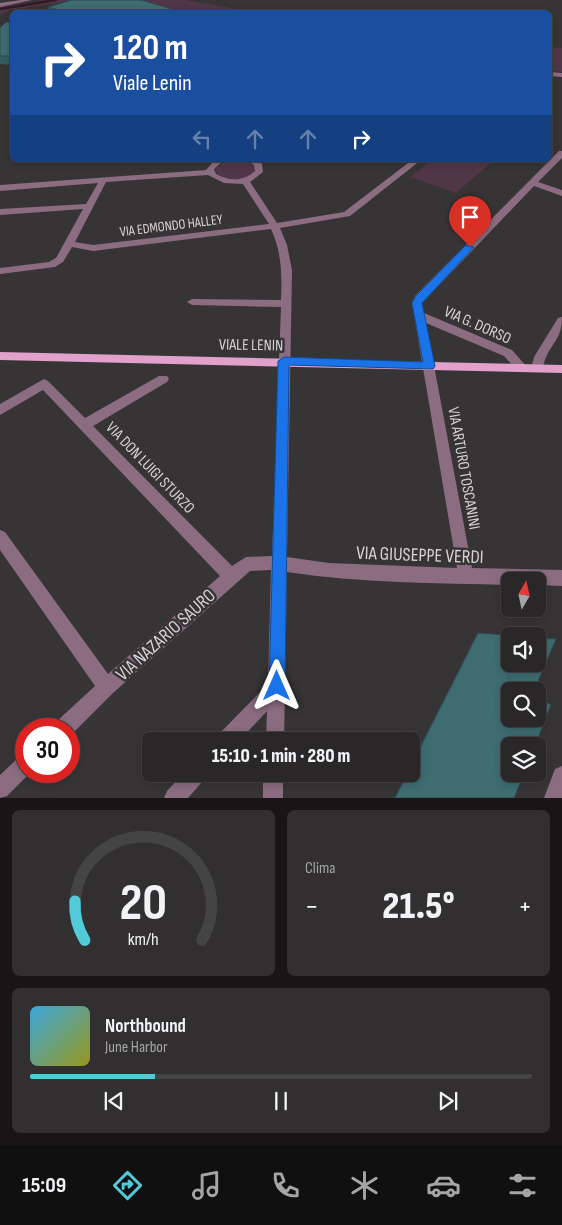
<!DOCTYPE html>
<html lang="it">
<meta charset="utf-8">
<style>
:root{--surface:#292728;--page:#312f30;--text:#f1f3f6;--muted:#a5a5a8;--line:#454445;--accent:#52cbd9}
body{margin:0;font-family:"Sofia Sans Condensed",sans-serif;background:var(--page);color:var(--text);height:100vh;display:flex;flex-direction:column;font-size:19px;white-space:nowrap}
*{box-sizing:border-box;margin:0}
p{font-size:16px;color:var(--muted)}
.icon{flex:none;width:28px;height:28px;fill:none;stroke:currentColor;stroke-width:2;stroke-linecap:round;stroke-linejoin:round}
.map{position:relative;height:798px;overflow:hidden}
.details{display:flex;flex-direction:column;gap:12px;padding:12px;background:#171516;flex:1}
.details>*{flex:none}
.hud{position:absolute;left:10px;top:10px;width:542px;height:152px;border-radius:8px;box-shadow:0 2px 8px #0003,0 0 0 1px var(--line);background:#1a4fa0;color:#fff;overflow:hidden}
.needle{width:32px;rotate:9deg}
.controls{position:absolute;left:501px;top:572px;display:grid;gap:10px}
.controls a{display:grid;place-items:center;width:45px;height:45px;border-radius:8px;background:var(--surface);box-shadow:0 2px 8px #0003,0 0 0 1px var(--line);font-size:25px}
.speed{position:absolute;left:15px;top:718px;display:flex;gap:10px;font-size:25px;font-weight:700;text-align:center}
.speed>*{display:grid;place-content:center;width:65px;height:65px;border-radius:50%;background:var(--surface);box-shadow:0 2px 8px #0003,0 0 0 1px var(--line);line-height:1}
.speed .limit{border:8px solid #d22;background:#fff;color:#111}
.pin{position:absolute;display:grid;place-items:center;width:42px;height:42px;color:#fff;margin:-51px -21px;border-radius:50% 50% 50% 0;rotate:-45deg;box-shadow:0 0 5px #0007}
.pin .icon{rotate:45deg}
.me{position:absolute;width:55px;margin:-28px;rotate:0deg;stroke-linejoin:round;filter:drop-shadow(0 0 4px #0008)}
.turn{display:flex;align-items:center;gap:18px;height:105px;padding:0 20px;font-size:22px}
.turn .icon{width:65px;height:65px;stroke-width:2.5}
.turn b{display:block;font-size:35px;line-height:42px}
.lanes{display:flex;align-items:center;height:48px;padding:0 20px;background:#0003;justify-content:center;gap:25px;direction:ltr}
.lanes .off{opacity:.35}
.big{font-size:38px;font-weight:800;line-height:1.1}
.details .card{flex:1;display:flex;flex-direction:column;justify-content:center;gap:8px;min-width:0;padding:0 18px;border-radius:8px;background:var(--page)}
.details .dial{align-items:center;gap:0}
.dial svg{height:130px;overflow:visible;fill:none;stroke:var(--line);stroke-width:7;stroke-linecap:round;text-anchor:middle}
.dial text{fill:var(--text);stroke:none}
.song{display:flex;align-items:center;gap:15px}
.cover{width:60px;height:60px;border-radius:8px;background:linear-gradient(135deg,hsl(200 70% 55%),hsl(60 70% 35%))}
.played{height:5px;border-radius:2px;background:linear-gradient(90deg,var(--accent) 25%,var(--line) 25%)}
.keys{display:flex;justify-content:space-around;direction:ltr}
.heat{display:flex;justify-content:space-between;align-items:center;font-size:28px;direction:ltr}
.details .tiles{flex:1;display:grid;gap:12px;grid-template-columns:1fr 1fr}
.card:last-child{grid-column:span 2}
.trip{position:absolute;left:142px;top:732px;width:278px;height:50px;border-radius:8px;background:var(--surface);box-shadow:0 2px 8px #0003,0 0 0 1px var(--line);font-weight:800;line-height:50px;text-align:center}
.dock{display:flex;height:80px;justify-content:space-around;align-items:center;background:#101010;color:var(--muted)}
.dock .icon{width:35px;height:35px}
.dock .current{color:var(--accent)}
.dock b{font-size:22px;color:var(--text)}
.map>svg:first-child{display:block}
.green{fill:#513648}
.lines{fill:none;stroke-linecap:round;stroke-linejoin:round}
.stream{stroke:#34192b;stroke-width:2.5}
.minor{fill:#8c6c80;fill-rule:evenodd}
.major{fill:#e2a1cb;fill-rule:evenodd}
.wall{fill:#355d61}
.building{fill:#3e6c71;stroke:#2b4c4f}
.route{fill:#1a73e8;stroke:#114b97}
.labels{text-anchor:middle;stroke-width:5;stroke-linejoin:round;paint-order:stroke}
.far-street-label{font-size:14px;fill:#d6d4d6;stroke:#373436}
.street-label{font-size:16px;fill:#d6d4d6;stroke:#373436}
.near-street-label{font-size:19px;fill:#d6d4d6;stroke:#373436}
</style>
<div class="map">
<svg width="562" height="798" viewBox="0 0 562 798">
<rect width="100%" height="100%" fill="#373436"/>
<!-- green -->
<path class="green" d="M45,0h30l-65,10 -10,5v-8z
M134,0h52l68,12h-78z
M550,47l12,1v24l-12,-1z
M228,160h18l9,4 2,7c-11,10 -26,11 -39,4l-3,-7z
M432,160h62l-38,33 -46,-16z"/>
<g class="lines">
<!-- stream -->
<path class="stream" d="M0,9l56,-9"/>
<!-- minor -->
<path class="minor" d="M21,0h11l-32,7v-4z
M550,72l12,1v4l-12,-1z
M559,151h3v7l-24,24 24,8v6l-28,-10 -112,117 2,10 88,37 15,17 -6,4 -4,-1 -13,-14 -78,-33 46,245 90,2v16l-24,-1v-4h-28v4c-73,-2 -150,-2 -223,-13l-3,169h-18l1,-30 -28,30h-22l2,-7 49,-50 3,-114 -21,1 -137,122 -43,43 -1,-7h-15l2,-7 39,-36 -95,-136v-20l5,2 103,142 112,-98 -177,-186 -43,25v-11l44,-25 4,2 37,37 74,-42h8l2,3 -2,3 -74,44 139,140 14,-9 26,-1 9,-249 -89,-2 -5,-3 5,-3 89,1c1,-25 1,-47 -10,-71l-178,22 -21,-4 -9,15 -8,5 -55,7v-6l49,-6 7,-4 27,-49 -83,6v-6l86,-5 12,-21 -98,8v-6l206,-15 9,-10h9l-10,9 2,5c13,7 27,8 39,-3l-1,-6 -7,-5h10l5,4 1,8 -13,10 27,41 67,-11 68,-52h9l-71,56 -70,12 7,17 5,25 -5,287 42,6 128,5 -45,-265 3,-7zM208,175l16,8 19,1 26,40 -176,21 -18,-3 31,-60z
M562,317c0,19 -7,23 -15,38 -3,5 -3,11 -6,16h-8l-2,-3 3,-11 24,-39z
M26,754v17h6l-25,25 -7,2v-23l19,-18z
M562,766v32h-18l11,-29z
M183,774h23l-3,7 -15,17h-24l3,-7z
M263,774h20v24h-20z"/>
<!-- major -->
<path class="major" d="M0,352l562,13v8l-562,-13z"/>
</g>
<!-- wall -->
<path class="wall" d="M48,7l135,5h-134z
M12,23v42l-12,-1v-36z
M478,633l32,58 4,107h-119l12,-24h4v-10z"/>
<!-- building -->
<path class="building" d="M72,0h69l42,12h-39l-3,-1 -2,1h-74l-17,-5z
M6,22l6,1v33h-12v-28z
M478,633l41,3h-9v28h28v-26l18,1 -22,52h-24v28h28v-23l13,9 -16,41h-25v28h14l-10,24h-119l12,-24h4v-8z"/>
<!-- route -->
<path class="route" d="M466,245l8,2 -52,56 13,63 -2,3 -144,-4 -4,321 -2,6 -6,3 -6,-3 -2,-6 9,-325 6,-4 139,5 -11,-59 4,-7z"/>
<g class="labels">
<!-- far-street labels -->
<g class="far-street-label">
<text transform="translate(171 225) rotate(-7)" y="5">VIA EDMONDO HALLEY</text>
</g>
<!-- street labels -->
<g class="street-label">
<text transform="translate(478 324) rotate(24)" y="6">VIA G. DORSO</text>
<text transform="translate(251 344) rotate(1)" y="6">VIALE LENIN</text>
<text transform="translate(151 467) rotate(46)" y="6">VIA DON LUIGI STURZO</text>
<text transform="translate(465 468) rotate(80)" y="6">VIA ARTURO TOSCANINI</text>
</g>
<!-- near-street labels -->
<g class="near-street-label">
<text transform="translate(420 554) rotate(2)" y="7">VIA GIUSEPPE VERDI</text>
<text transform="translate(165 634) rotate(-42)" y="7">VIA NAZARIO SAURO</text>
</g>
</g>
</svg>
<div class="controls">
<a><svg class="needle" viewBox="-14 -14 28 28"><path d="M0-13l5 13h-10z" fill="#e53935"/><path d="M0 13l5-13h-10z" fill="#a5a5a8"/></svg></a>
<a><svg class="icon" aria-label="sound" viewBox="0 0 24 24"><path d="M4 9h4l5-4v14l-5-4H4zM17 9q2 3 0 6"/></svg></a>
<a><svg class="icon" aria-label="search" viewBox="0 0 24 24"><circle cx="10" cy="10" r="6"/><path d="M15 15l6 6"/></svg></a>
<a><svg class="icon" aria-label="layers" viewBox="0 0 24 24"><path d="M12 4l9 5-9 5-9-5zM3 14l9 5 9-5"/></svg></a>
</div>
<div class="speed"><div class="limit">30</div></div>
<div class="pin" style="left:470px;top:247px;background:#d93025"><svg class="icon" aria-label="arrive" viewBox="0 0 24 24"><path d="M6 21V4h12l-3 4 3 4H6"/></svg></div>
<svg class="me" style="left:277px;top:686px" viewBox="-20 -20 40 40"><path d="M0-17L14 15 0 8-14 15z" fill="#1a73e8" stroke="#fff" stroke-width="4"/></svg>
<div class="trip">15:10 · 1 min · 280 m</div>
<div class="hud">
<div class="turn"><svg class="icon" aria-label="right" viewBox="0 0 24 24"><path d="M7 20v-9h11M14 6l5 5-5 5"/></svg><div><b>120 m</b>Viale Lenin</div></div>
<div class="lanes"><svg class="icon off" aria-label="left" viewBox="0 0 24 24"><path d="M17 20v-9H6M10 6l-5 5 5 5"/></svg><svg class="icon off" aria-label="ahead" viewBox="0 0 24 24"><path d="M12 20V5M6 11l6-6 6 6"/></svg><svg class="icon off" aria-label="ahead" viewBox="0 0 24 24"><path d="M12 20V5M6 11l6-6 6 6"/></svg><svg class="icon" aria-label="right" viewBox="0 0 24 24"><path d="M7 20v-9h11M14 6l5 5-5 5"/></svg></div>
</div>
</div>
<section class="details">
<div class="tiles">
<div class="card dial"><svg viewBox="0 0 100 80">
<path d="M14 69A42 42 0 1 1 86 69"/>
<path d="M14 69A42 42 0 0 1 8 45" stroke="#52cbd9"/>
<text x="50" y="56" font-size="32" font-weight="700">20</text>
<text x="50" y="72" font-size="11">km/h</text>
</svg></div>
<div class="card"><p>Clima</p>
<div class="heat"><a>−</a><b class="big">21.5°</b><a>+</a></div>
</div>
<div class="card">
<div class="song"><i class="cover"></i><div><b>Northbound</b><p>June Harbor</p></div></div>
<div class="played"></div>
<div class="keys"><svg class="icon" aria-label="previous" viewBox="0 0 24 24"><path d="M18 5L8 12l10 7zM5 5v14"/></svg><svg class="icon" aria-label="pause" viewBox="0 0 24 24"><path d="M8 5v14M16 5v14"/></svg><svg class="icon" aria-label="next" viewBox="0 0 24 24"><path d="M6 5l10 7-10 7zM19 5v14"/></svg></div>
</div>
</div>
</section>
<nav class="dock">
<b>15:09</b>
<svg class="icon current" aria-label="directions" viewBox="0 0 24 24"><path d="M12 3l9 9-9 9-9-9zM9 14v-3h6M13 9l2 2-2 2"/></svg>
<svg class="icon" aria-label="music" viewBox="0 0 24 24"><path d="M9 18V5l10-2v13"/><circle cx="6" cy="18" r="3"/><circle cx="16" cy="16" r="3"/></svg>
<svg class="icon" aria-label="phone" viewBox="0 0 24 24"><path d="M5 4h4l2 5-3 2q2 4 5 5l2-3 5 2v4C11 20 4 13 5 4z"/></svg>
<svg class="icon" aria-label="climate" viewBox="0 0 24 24"><path d="M12 3v18M4 7l16 10M4 17L20 7"/></svg>
<svg class="icon" aria-label="car" viewBox="0 0 24 24"><path d="M5 17H2v-5l4-1 3-4h7l3 4 3 1v5h-3M9 17h6M6 11h13"/><circle cx="7" cy="17" r="2"/><circle cx="17" cy="17" r="2"/></svg>
<svg class="icon" aria-label="filters" viewBox="0 0 24 24"><path d="M4 7h16M4 17h16"/><circle cx="9" cy="7" r="2"/><circle cx="15" cy="17" r="2"/></svg>
</nav>
